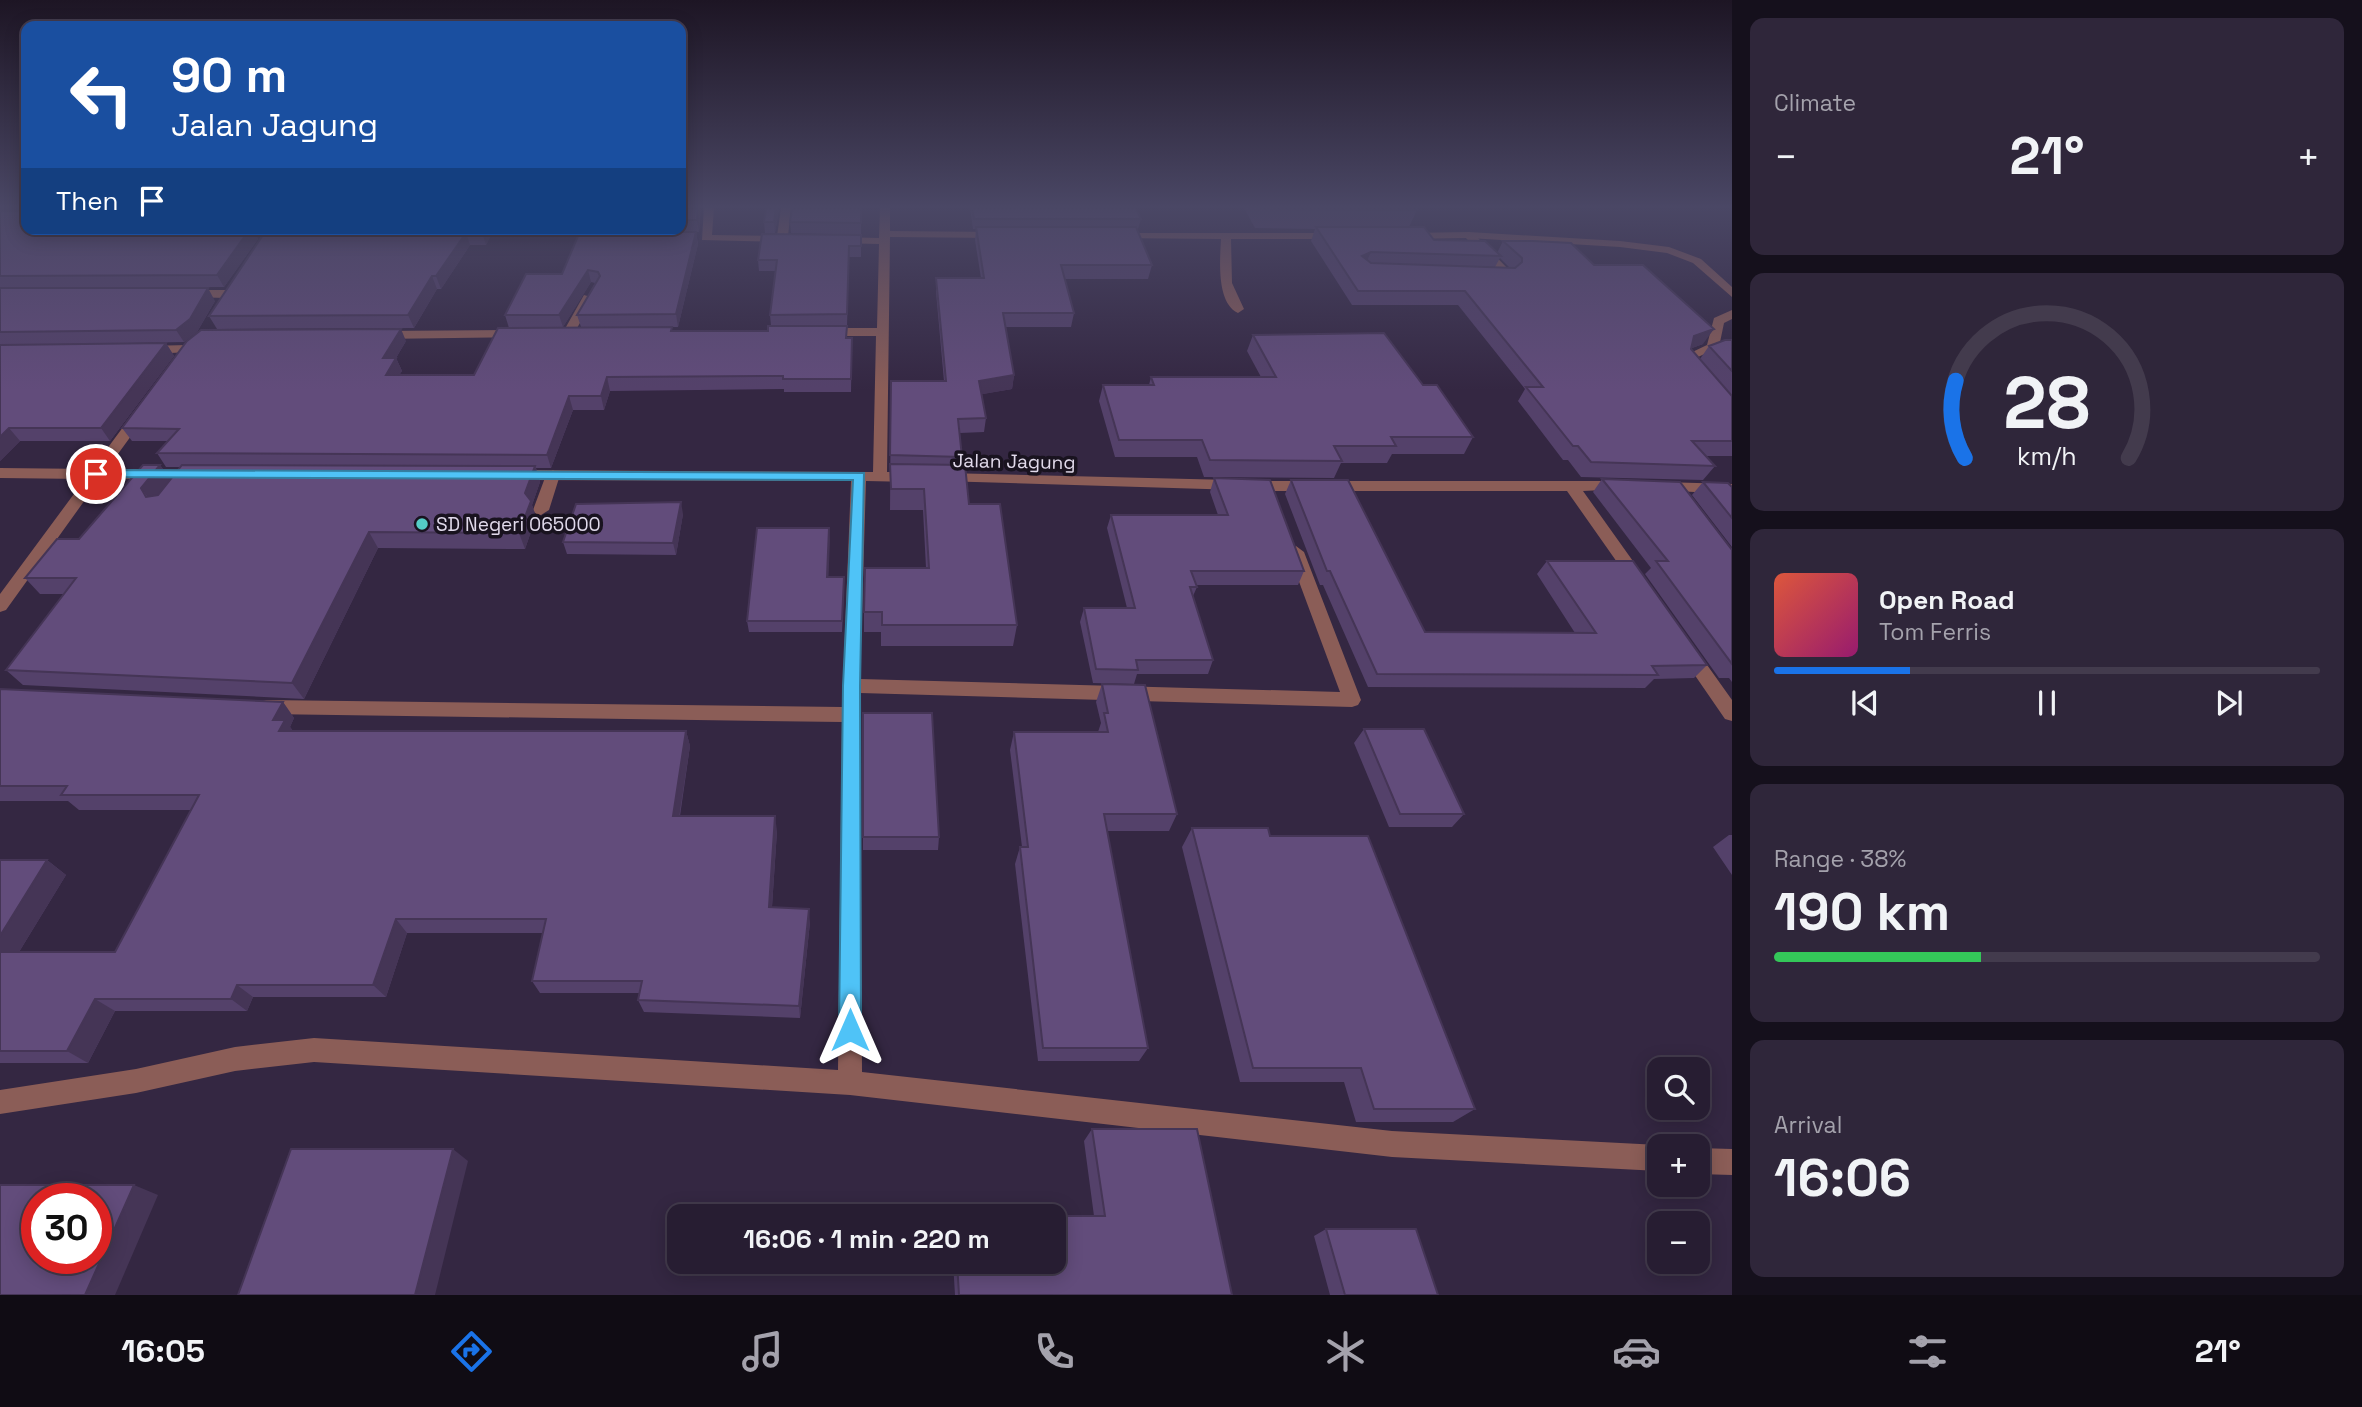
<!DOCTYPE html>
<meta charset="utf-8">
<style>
:root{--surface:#271d32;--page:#2f263a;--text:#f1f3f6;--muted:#a4a2ac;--line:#433b4d;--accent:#1a73e8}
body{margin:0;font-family:"Space Grotesk",sans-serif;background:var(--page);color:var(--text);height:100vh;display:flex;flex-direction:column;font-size:26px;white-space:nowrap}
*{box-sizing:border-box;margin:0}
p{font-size:23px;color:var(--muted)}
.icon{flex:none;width:38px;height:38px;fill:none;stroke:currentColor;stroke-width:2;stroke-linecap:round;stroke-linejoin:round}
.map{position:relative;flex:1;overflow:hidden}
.sheet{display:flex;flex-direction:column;gap:18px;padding:18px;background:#15101c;width:630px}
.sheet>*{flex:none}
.top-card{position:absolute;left:21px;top:21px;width:665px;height:214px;border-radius:14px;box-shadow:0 4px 18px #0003,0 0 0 2px var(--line);background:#1a4fa0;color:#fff;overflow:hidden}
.tools{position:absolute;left:1647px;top:1057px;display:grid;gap:14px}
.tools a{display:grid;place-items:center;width:63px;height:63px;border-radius:14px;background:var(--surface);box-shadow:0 4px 18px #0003,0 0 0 2px var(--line);font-size:35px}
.speed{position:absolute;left:21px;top:1183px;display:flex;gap:14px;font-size:35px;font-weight:700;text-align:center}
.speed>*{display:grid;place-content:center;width:91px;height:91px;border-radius:50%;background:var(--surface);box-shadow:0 4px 18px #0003,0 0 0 2px var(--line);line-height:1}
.speed .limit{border:10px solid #d22;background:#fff;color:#111}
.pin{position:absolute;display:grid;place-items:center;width:60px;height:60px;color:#fff;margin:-30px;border:4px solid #fff;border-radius:50%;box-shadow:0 2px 7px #0007}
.me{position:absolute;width:77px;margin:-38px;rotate:0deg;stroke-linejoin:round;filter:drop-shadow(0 0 5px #0008)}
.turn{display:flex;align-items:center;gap:24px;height:147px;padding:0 35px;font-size:32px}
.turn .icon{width:91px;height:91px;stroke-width:2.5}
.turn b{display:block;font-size:49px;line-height:60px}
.then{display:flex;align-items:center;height:66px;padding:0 35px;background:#0003;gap:14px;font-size:26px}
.big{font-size:52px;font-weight:800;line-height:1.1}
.sheet .tile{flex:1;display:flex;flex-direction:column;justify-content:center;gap:10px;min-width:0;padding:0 24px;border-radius:14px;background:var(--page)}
.sheet .dial{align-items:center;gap:0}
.dial svg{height:182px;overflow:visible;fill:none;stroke:var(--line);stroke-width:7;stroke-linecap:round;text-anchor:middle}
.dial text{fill:var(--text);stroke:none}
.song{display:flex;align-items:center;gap:21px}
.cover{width:84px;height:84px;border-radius:10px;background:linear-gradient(135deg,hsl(10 70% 55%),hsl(320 70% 35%))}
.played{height:7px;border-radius:4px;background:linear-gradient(90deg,var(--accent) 25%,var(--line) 25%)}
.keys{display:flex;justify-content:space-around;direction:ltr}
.heat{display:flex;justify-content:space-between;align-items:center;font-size:38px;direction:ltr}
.charge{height:10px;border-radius:5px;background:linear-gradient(90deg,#34c759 38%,var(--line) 0)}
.trip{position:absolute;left:667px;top:1204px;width:399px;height:70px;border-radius:14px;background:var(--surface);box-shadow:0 4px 18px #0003,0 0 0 2px var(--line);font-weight:800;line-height:70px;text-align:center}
.dock{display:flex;height:112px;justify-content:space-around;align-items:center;background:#100c14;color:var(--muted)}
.dock .icon{width:49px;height:49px}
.dock .active{color:var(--accent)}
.dock b{font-size:32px;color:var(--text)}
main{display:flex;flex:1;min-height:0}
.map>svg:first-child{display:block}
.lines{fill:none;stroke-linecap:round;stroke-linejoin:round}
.service{fill:#8b5d57;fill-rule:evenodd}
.minor{fill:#8b5d57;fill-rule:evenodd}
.wall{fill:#54416a;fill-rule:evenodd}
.shaded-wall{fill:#453556}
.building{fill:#624c7b;stroke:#453556;stroke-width:2;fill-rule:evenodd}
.route{fill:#4fc3f7;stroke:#337fa1;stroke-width:2}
.poi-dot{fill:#54cdc6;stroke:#19131f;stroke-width:2.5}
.labels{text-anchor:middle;stroke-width:7;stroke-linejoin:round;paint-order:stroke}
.street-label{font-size:19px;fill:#e1daeb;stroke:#19131f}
.poi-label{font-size:19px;fill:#e1daeb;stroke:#19131f;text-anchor:start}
</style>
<main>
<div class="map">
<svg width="1732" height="1295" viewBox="0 0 1732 1295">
<rect width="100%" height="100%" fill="#342742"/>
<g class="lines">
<!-- service -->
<path class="service" d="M1465,233h8l38,39 2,2 -5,5h-18v-4l10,-1 -35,-37z
M584,295l10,3 -22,39h-8l-2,-3z
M553,470l7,5 -11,35 -8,5 -5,-1 -3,-4 13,-35z"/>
<!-- minor -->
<path class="minor" d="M704,208h10l-2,27 65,1 4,-28h10l-3,28 3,3 -5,3 -84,-2z
M880,208h10v23l108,1 5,3 -5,3 -108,-1 -3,235h26l7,5 -7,5 -47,-1 -6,198 480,13 -52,-140 8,-6 8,6 57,148 -3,5 -6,2 -492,-14 2,379 530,59 267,14 3,1h-3v25l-267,-14 -542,-62 -536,-33 -79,9 -99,22 -136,21v-24l136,-21 99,-22 79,-9 524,32 4,-348 -576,-8 -7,-2 -2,-5 2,-5 7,-2 576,7 9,-226 -337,-1 -7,-5 7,-5 359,2 3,-136h-52l-6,-4 6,-4h53l2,-84 -41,-1 -5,-3 5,-3 41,1z
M1469,232l151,9 49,6 32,12 31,28v10l-39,-34 -26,-10 -47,-6 -151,-9 -61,1 -5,-3 5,-3z
M1117,233h217l5,3 -5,3h-103l1,44 12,26 -6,4c-22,-10 -18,-54 -17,-74l-108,-1v-4z
M190,290h38l6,4 -6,4 -42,-1 -2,-3z
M1732,310v9l-8,4 -5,24 -23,11 -1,4 8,10 -7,4 -5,-1 -8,-13 1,-6 23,-11 7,-27z
M516,330l4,1v6l-141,2 -6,-4 6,-4z
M188,345l6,4 -1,3 -47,2 -6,-4 6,-4z
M140,410l7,4 -40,55 89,1 5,2 2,3 -2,3 -101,1 -94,131 -6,2v-18l85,-115 -85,-1v-10l92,1 43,-58z
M945,473l327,8h348l5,2 2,3 -2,3 -42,2 62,87 -8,6 -6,-2 -64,-91h-295l-332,-10 -2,-3 2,-3z
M1662,482l70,2v10l-75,-4 -2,-3 2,-3z
M1689,646l6,2 37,52v21l-7,-2 -42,-61 -3,-5 3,-5z
M1698,1148l34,1v26l-34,-1z"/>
</g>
<!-- wall -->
<path class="wall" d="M0,208h26v21h227l5,10 -34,48 -205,1 196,13 -18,31 -13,10 -55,1h37l8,13 -64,85h-90l-20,20z
M681,208h20l-2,24h-3l2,12 -20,83h-97l-4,-12 18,-32 -4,-1 -28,45 -54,1 -4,-13 57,-41 19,-45h100z
M779,208l-4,25h-10l-1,-11z
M861,208v27l-70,-2 -1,-11z
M970,208h166l5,11 -3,10h-1l15,36 -4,14h-83l9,34 -3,14h-65l8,48 -2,14 -30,5 4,24 -2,14 -24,1 2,24v8l7,39 48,121 -4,21h-132v-14h-17v-20l62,-44 -3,-58h-33l1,-129h53l-8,-89v-14h45l-6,-38 1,-11h-3z
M1244,208h172l1,2 -8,17 25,13 63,13 6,-12 91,24 109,79 -11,4 -1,1 9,10 9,-13 23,-6v116h-26l9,10 -12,14 -122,-3 -13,-17h-5l-45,-59 7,-12 -67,-84h-106l-41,-64 4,-12 -60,-1zM1500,258l10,10 -15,-1z
M267,229h227l-8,16h-16l-29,44h-4l-23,39 -197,1 -8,-13z
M861,235v22h-12l-2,69h-76l-1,-11 6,-44h-17l-1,-11z
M673,331l179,7 -1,54h-67v-3l-174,2 -6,19h-31l-22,58h-15l4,14 -8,23 4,12 -11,32 -147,-1 -74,151 -281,-14 -17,-15 58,-76h-24l-15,-16 54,-39 81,-74 11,15 10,-13h-15l-9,-14 11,-12h-36l-10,-13 284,-87 -10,17 6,13 -3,4h75z
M1253,335l170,50 50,52 -9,17h-72l-5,9h-46l-7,15 -130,-1 -7,-20h-82l-16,-56 4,-16h46l2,-8h110l-14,-26z
M1214,478l90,93 -6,14h-102l1,2 -4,9 20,64 -5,14h-71l-3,10 -41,-1 -13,-61 4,-14h43l-20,-80 4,-13h107l-8,-23z
M1602,479l130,71v132l-3,-4h-10l-74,-104 6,-6 -58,-76z
M1291,480l134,152 150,1 -38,-59 10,-13 160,104 -13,13 -40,1 -9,9 -277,-1 -45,-102h-3l-35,-91z
M1703,482l29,5v60l-40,-52z
M683,514l-7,41 -109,-1 -4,-12z
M829,528l-1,49 16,12 -2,43h-93l-2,-11z
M1102,684l75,130 -8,17h-62l41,217 -9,13h-101l-23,-197 5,-17h2l-12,-97 4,-18h84l3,-9 -5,-21z
M0,689l283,13 11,16 -4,9 3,4h393l4,15 -10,70 97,15 -5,76 38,15 -10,96 -156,-6 -6,-12 1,-7h-99l-8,-12 11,-48h-136l-21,64h-133l-6,14h-132l-27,52h-88v-203h47l19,15 -47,77h96l76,-142h-112l-11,-9h-68z
M863,713l76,124 -1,13h-75z
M1364,729l100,85 -12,13h-63l-35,-84z
M1192,828l78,8 205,273 -22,13h-97l-12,-40h-104l-58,-235z
M1729,835h3v40l-19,-28z
M1092,1129l140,166h-277l-2,-33h101l40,-46 -10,-75z
M1326,1229l112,66h-108l-16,-59z"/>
<!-- shaded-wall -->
<path class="shaded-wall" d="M698,208h3l-2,24 -2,-12z
M776,208h3l-4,25 -1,-11z
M238,229h15l5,10 -34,48 -7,-12z
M484,229h10l-8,16 -4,-12z
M696,232l2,12 -20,83 -2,-13z
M466,233l4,12 -29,44 -5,-13z
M1371,252l-6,13 -3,-9z
M588,270l3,12 -28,45 -4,-12z
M432,276l5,13 -23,39 -6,-13z
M208,288l7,13 -18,31 -13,10 -8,-12z
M401,329l5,12 -10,17 6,13 -10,17 -6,-13 -3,-17z
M1714,329l-11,15 -19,7 10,-15z
M166,343l8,13 -64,85 -9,-13z
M1014,375l-2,14 -34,6 1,-14z
M607,377l3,14 -6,19 -3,-14z
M569,396l4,14 -22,58 -4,-13z
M9,428l11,13 -20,20v-24z
M160,465l12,16 -19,23 -12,-16z
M535,466l5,16 -8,23 4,12 -11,32 -6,-16 6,-40z
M681,502l2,12 -7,41 -3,-12z
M829,528l1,12 -2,49 -1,-12z
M369,532l9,16 -74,151 -12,-16z
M283,702l11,16 -4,9 7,9 -18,-5 -6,-11z
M686,731l4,15 -13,85 -4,-15z
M775,816l2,15 -6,90 -2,-14z
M47,860l19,15 -55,90 -11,-6v-23z
M809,909l1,13 -10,96 -1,-12z
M396,919l11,14 -21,64 -13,-12z
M237,985l16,12 -6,14 -16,-12z
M95,999l20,12 -27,52 -21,-12z
M453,1149l15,12 -33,134h-20z
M134,1185l24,10 -43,100h-30z"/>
<!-- building -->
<path class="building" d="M20,208h6v21h224l-33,46 -217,1v-65h20z
M681,208h17l-1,12h-16z
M766,208h10l-2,14h-10z
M792,208h69v15l-71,-1z
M972,208h164l5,11h-167z
M1261,208h155l1,2 -156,-1z
M976,227h160l16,38h-91l13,48h-71l11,62 -35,6 7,37 -28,1 4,38 -72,-2 1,-74h55l-10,-103h48z
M1316,227h108l10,13 51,1 16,15 -130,-4 -9,4 9,7 144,5 7,-6v-4l-19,-17h30l38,2 23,22h49l71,64 -20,7 -3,13 41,47v45h-40l23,25 -124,-4 -13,-16h-5l-47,-59h17l-78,-96h-107z
M267,229h217l-2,4h-16l-30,43h-4l-24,39 -199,1z
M581,229h62l3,3h50l-20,82 -99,1 23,-39 -2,-4 -10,-2 -29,45h-54l21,-41h36z
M762,234l99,1v11h-12l-2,68 -77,1 7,-55h-19z
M0,288h208l-18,31 -14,11 -176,2z
M768,326h79l-1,12h6l-1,41h-68v-3l-176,1 -6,19h-32l-22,59 -390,-2 22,-24 -57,-1 65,-87 14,-11 200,-1 -18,29h13l-10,17h88l24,-47 174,-1 -1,4h97z
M1384,333l39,52h14l36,52h-82l5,9h-62l8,15 -132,-1 -8,-20h-83l-16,-55h51l-3,-8h125l-23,-42z
M1725,340h7v31l-23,-25z
M166,343l-65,85h-92l-9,9v-92z
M890,464l75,1 4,39h31l17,121h-135v-13h-18l1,-44h64l-5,-79h-33z
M143,465h17l-19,23 5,9 12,-2 24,-30 353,1 -10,27 6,8 -12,32 -150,-1 -77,151 -286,-13 70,-92h-51l32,-39h22z
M1214,478l56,2 34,91h-113l6,16h-7l23,73h-77l2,10 -42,-1 -12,-61h51l-24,-93h117z
M1602,479l78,3 52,68v114l-76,-103h12z
M1291,480h57l77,152 171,1 -49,-72h86l74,104 -55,1 6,9 -281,-1 -47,-103h-3z
M1703,482l25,1 4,4v31z
M681,502l-8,41 -110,-1 13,-38z
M757,528h72l-2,49h17l-2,44h-95z
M1102,684l43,1 32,129h-73l44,234h-105l-23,-201h8l-14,-115h94l-4,-19h4z
M0,689l283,13 -10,18h12l-6,11h407l-13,85h102l-6,91 40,2 -10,97 -161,-6 4,-19h-110l14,-62h-150l-23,66h-136l-6,14h-136l-28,52h-67v-99h115l84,-157h-138l6,-9h-67z
M863,713h69l7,124h-76z
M1364,729h60l40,85h-64z
M1192,828h76l2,8h98l107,273h-101l-13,-41h-108z
M0,860h47l-47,76z
M1092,1129h105l35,166h-273l-2,-33h97v-46h-99h150z
M291,1149h162l-38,146h-177z
M0,1185h134l-49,110h-85zM37,1199h59v59h-59z
M1326,1229h90l22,66h-93z"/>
<!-- sky -->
<linearGradient id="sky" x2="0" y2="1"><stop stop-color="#1d1524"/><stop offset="0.53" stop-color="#4a4765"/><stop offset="1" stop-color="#4a4765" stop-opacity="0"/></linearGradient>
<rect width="1732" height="390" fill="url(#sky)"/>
<!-- route -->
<path class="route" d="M96,470l768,3 -4,213 1,344 -4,8 -7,3 -8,-3 -3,-8 4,-344 10,-206 -762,-3v-6z"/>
<!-- markers -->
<circle class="poi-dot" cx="422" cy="524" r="7"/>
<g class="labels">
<!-- street labels -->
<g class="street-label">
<text transform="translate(1014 461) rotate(1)" y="7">Jalan Jagung</text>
</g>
<!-- poi labels -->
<g class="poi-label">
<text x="436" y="531">SD Negeri 065000</text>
</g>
</g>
</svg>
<div class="tools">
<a><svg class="icon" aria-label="search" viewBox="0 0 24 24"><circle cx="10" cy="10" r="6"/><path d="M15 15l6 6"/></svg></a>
<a>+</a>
<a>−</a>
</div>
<div class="speed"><div class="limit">30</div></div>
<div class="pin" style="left:96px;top:474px;background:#d93025"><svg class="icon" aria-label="arrive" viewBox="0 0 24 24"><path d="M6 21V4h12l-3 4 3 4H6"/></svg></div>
<svg class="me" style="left:850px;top:1030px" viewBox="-20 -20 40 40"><path d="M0-17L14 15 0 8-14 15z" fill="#4fc3f7" stroke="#fff" stroke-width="4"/></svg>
<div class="trip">16:06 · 1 min · 220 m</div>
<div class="top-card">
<div class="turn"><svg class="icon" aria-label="left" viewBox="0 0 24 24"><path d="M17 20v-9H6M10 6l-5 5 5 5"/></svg><div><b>90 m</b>Jalan Jagung</div></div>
<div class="then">Then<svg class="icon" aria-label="arrive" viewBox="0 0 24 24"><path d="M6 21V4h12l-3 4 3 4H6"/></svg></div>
</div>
</div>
<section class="sheet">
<div class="tile"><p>Climate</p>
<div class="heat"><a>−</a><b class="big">21°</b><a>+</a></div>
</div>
<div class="tile dial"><svg viewBox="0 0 100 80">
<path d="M14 69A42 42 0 1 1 86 69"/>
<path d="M14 69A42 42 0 0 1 10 35" stroke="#1a73e8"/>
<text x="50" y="56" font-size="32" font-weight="700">28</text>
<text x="50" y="72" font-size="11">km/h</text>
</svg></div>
<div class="tile">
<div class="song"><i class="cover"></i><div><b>Open Road</b><p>Tom Ferris</p></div></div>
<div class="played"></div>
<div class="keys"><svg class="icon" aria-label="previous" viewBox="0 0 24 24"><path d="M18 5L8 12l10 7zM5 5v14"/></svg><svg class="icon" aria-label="pause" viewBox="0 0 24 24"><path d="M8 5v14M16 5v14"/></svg><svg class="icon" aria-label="next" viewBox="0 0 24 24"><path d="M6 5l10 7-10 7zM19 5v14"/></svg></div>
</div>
<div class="tile"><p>Range · 38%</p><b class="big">190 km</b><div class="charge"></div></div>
<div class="tile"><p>Arrival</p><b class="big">16:06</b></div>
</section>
</main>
<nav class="dock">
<b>16:05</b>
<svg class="icon active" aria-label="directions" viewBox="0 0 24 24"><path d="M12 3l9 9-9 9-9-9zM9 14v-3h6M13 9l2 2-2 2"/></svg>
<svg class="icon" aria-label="music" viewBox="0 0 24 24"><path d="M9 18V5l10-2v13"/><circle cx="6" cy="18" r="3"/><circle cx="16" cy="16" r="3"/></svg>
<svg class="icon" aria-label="phone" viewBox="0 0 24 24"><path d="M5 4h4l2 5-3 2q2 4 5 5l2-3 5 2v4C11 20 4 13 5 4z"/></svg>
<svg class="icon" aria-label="climate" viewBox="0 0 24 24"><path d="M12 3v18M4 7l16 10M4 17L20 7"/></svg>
<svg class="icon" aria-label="car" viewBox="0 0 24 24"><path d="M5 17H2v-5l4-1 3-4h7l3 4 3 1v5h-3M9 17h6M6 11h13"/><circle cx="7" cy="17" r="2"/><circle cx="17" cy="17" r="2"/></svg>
<svg class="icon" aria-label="filters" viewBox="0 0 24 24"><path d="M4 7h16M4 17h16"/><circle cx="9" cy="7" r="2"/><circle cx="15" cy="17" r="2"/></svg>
<b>21°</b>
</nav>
